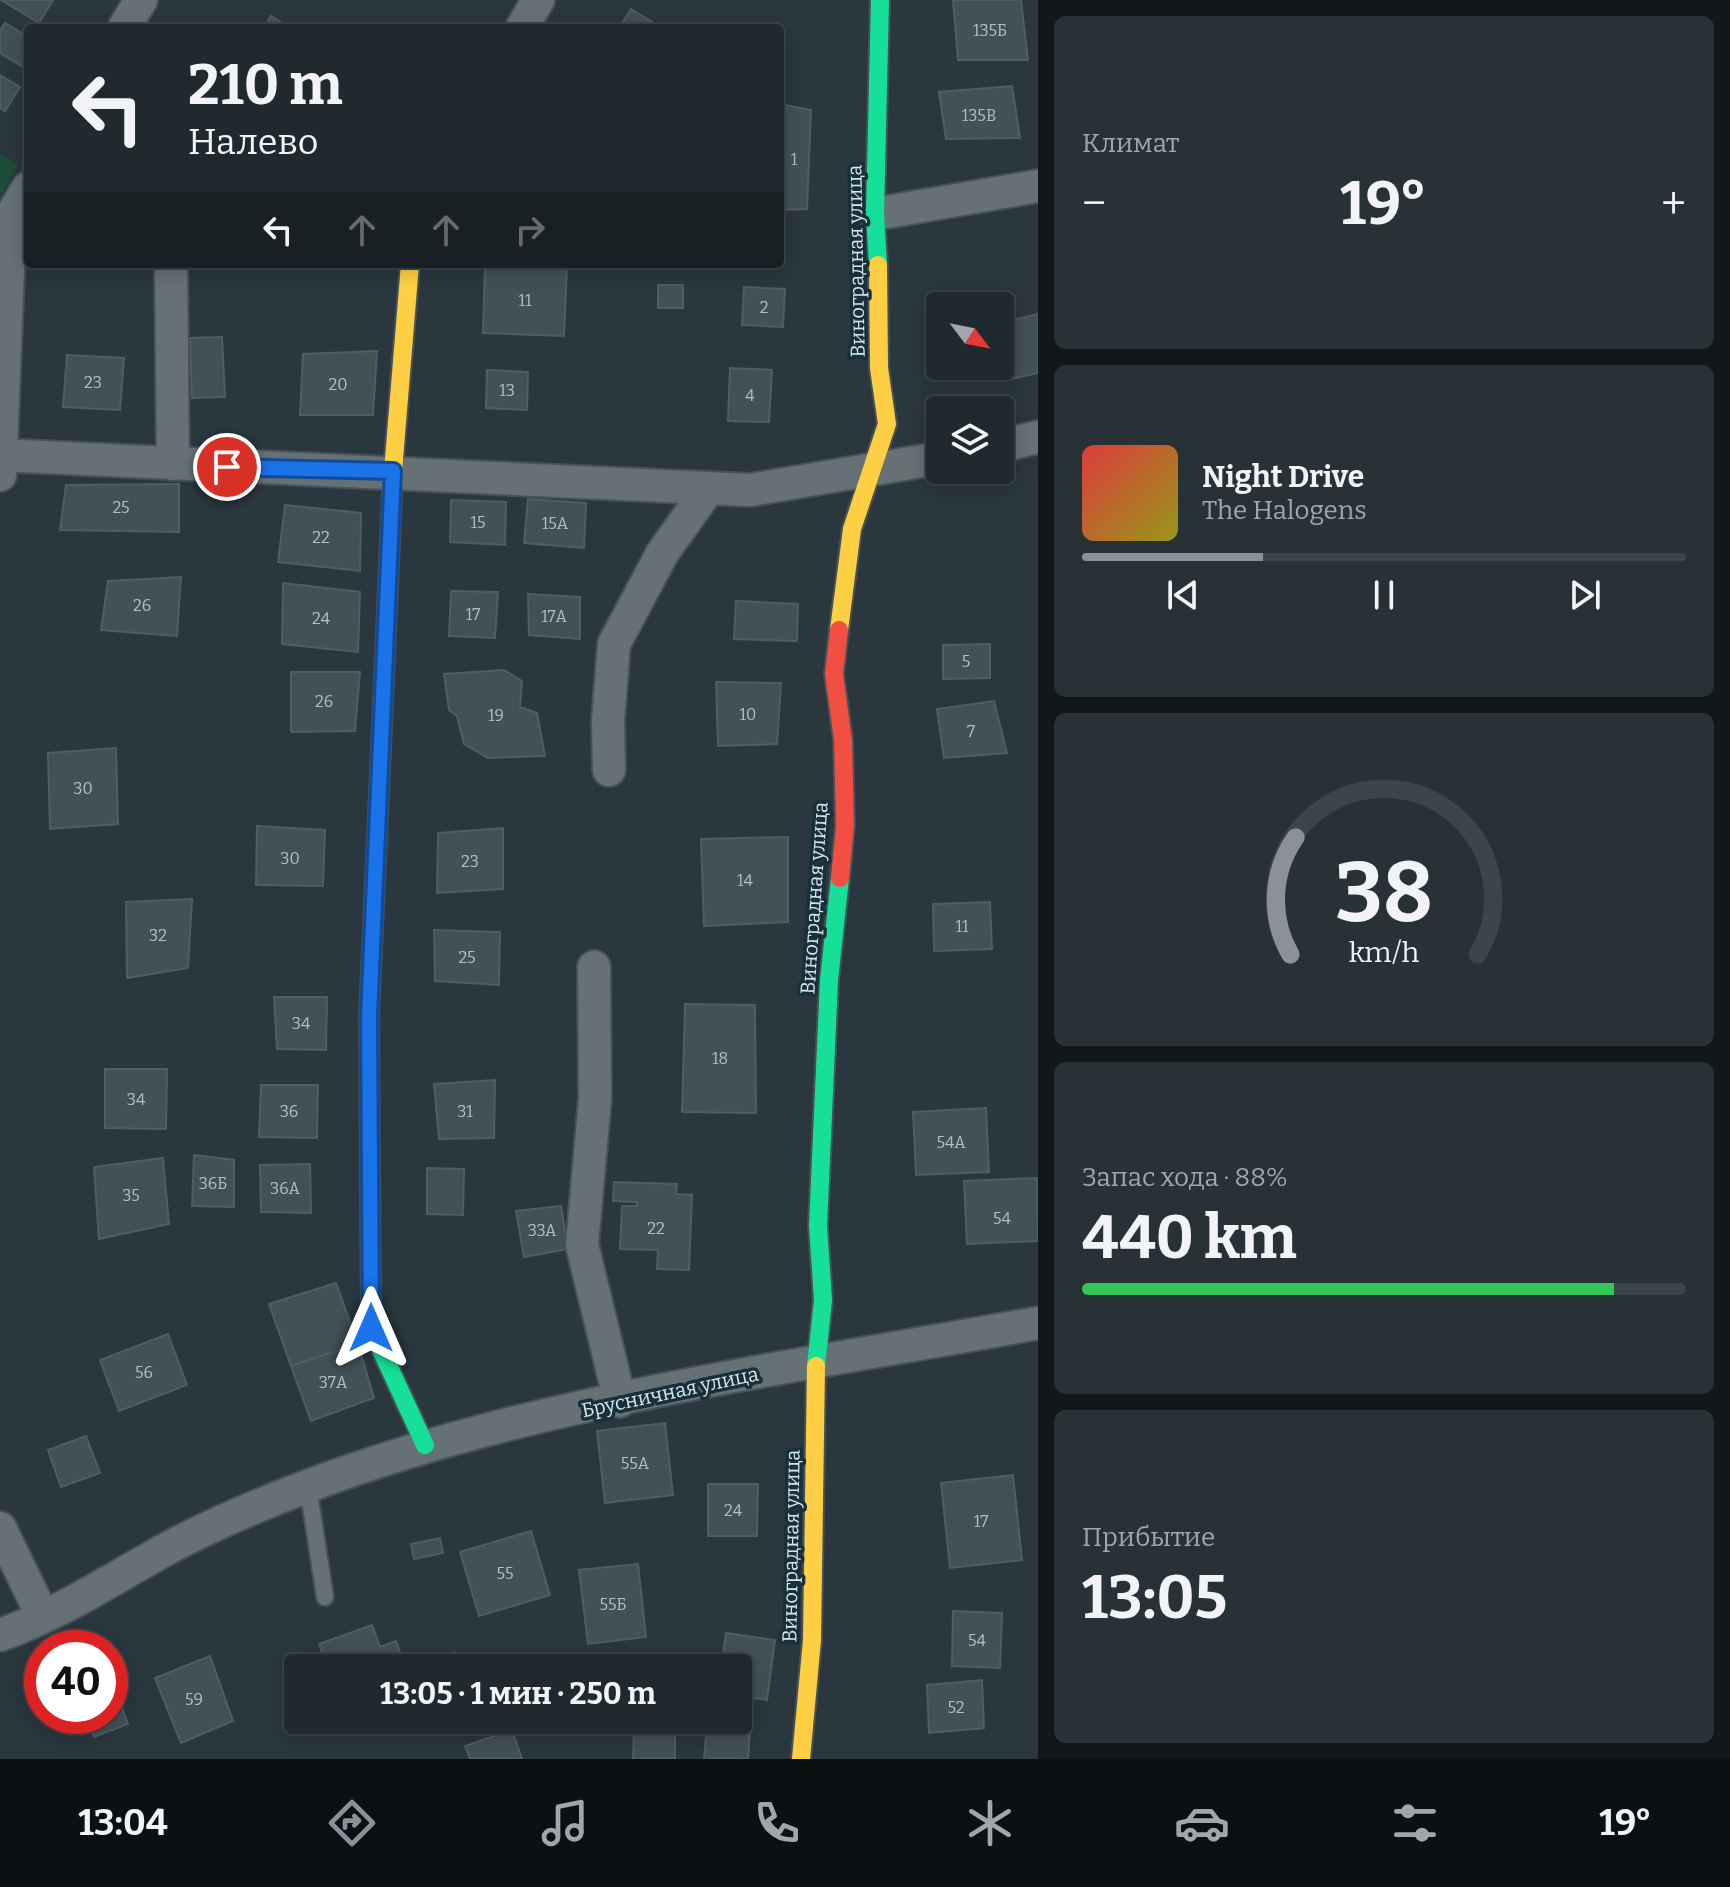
<!DOCTYPE html>
<html lang="ru">
<meta charset="utf-8">
<style>
:root{--surface:#20292e;--page:#283136;--text:#f1f3f6;--muted:#a2a6aa;--line:#3d454a;--accent:#8c9099}
body{margin:0;font-family:Bitter,serif;background:var(--page);color:var(--text);height:100vh;display:flex;flex-direction:column;font-size:30px;white-space:nowrap}
*{box-sizing:border-box;margin:0}
p{font-size:26px;color:var(--muted)}
.icon{flex:none;width:44px;height:44px;fill:none;stroke:currentColor;stroke-width:2;stroke-linecap:round;stroke-linejoin:round}
.map{position:relative;flex:1;overflow:hidden}
.panel{display:flex;flex-direction:column;gap:16px;padding:16px;background:#121719;width:692px}
.panel>*{flex:none}
.guide{position:absolute;left:24px;top:24px;width:760px;height:244px;border-radius:8px;box-shadow:0 4px 20px #0003,0 0 0 2px var(--line);background:#20292e;color:var(--text);overflow:hidden}
.needle{width:52px;rotate:122deg}
.tools{position:absolute;left:926px;top:292px;display:grid;gap:16px}
.tools a{display:grid;place-items:center;width:88px;height:88px;border-radius:8px;background:var(--surface);box-shadow:0 4px 20px #0003,0 0 0 2px var(--line);font-size:40px}
.speed{position:absolute;left:24px;top:1630px;display:flex;gap:16px;font-size:40px;font-weight:700;text-align:center}
.speed>*{display:grid;place-content:center;width:104px;height:104px;border-radius:50%;background:var(--surface);box-shadow:0 4px 20px #0003,0 0 0 2px var(--line);line-height:1}
.speed .limit{border:12px solid #d22;background:#fff;color:#111}
.pin{position:absolute;display:grid;place-items:center;width:68px;height:68px;color:#fff;margin:-34px;border:4px solid #fff;border-radius:50%;box-shadow:0 2px 8px #0007}
.me{position:absolute;width:88px;margin:-44px;rotate:0deg;stroke-linejoin:round;filter:drop-shadow(0 0 6px #0008)}
.turn{display:flex;align-items:center;gap:28px;height:168px;padding:0 32px;font-size:36px}
.turn .icon{width:104px;height:104px;stroke-width:2.5}
.turn b{display:block;font-size:56px;line-height:68px}
.lanes{display:flex;align-items:center;height:76px;padding:0 32px;background:#0003;justify-content:center;gap:40px;direction:ltr}
.lanes .off{opacity:.35}
.big{font-size:60px;font-weight:700;line-height:1.1}
.panel .widget{flex:1;display:flex;flex-direction:column;justify-content:center;gap:12px;min-width:0;padding:0 28px;border-radius:12px;background:var(--page)}
.panel .dial{align-items:center;gap:0}
.dial svg{height:208px;overflow:visible;fill:none;stroke:var(--line);stroke-width:7;stroke-linecap:round;text-anchor:middle}
.dial text{fill:var(--text);stroke:none}
.song{display:flex;align-items:center;gap:24px}
.cover{width:96px;height:96px;border-radius:12px;background:linear-gradient(135deg,hsl(0 70% 55%),hsl(60 70% 35%))}
.played{height:8px;border-radius:4px;background:linear-gradient(90deg,var(--accent) 30%,var(--line) 30%)}
.keys{display:flex;justify-content:space-around;direction:ltr}
.heat{display:flex;justify-content:space-between;align-items:center;font-size:44px;direction:ltr}
.charge{height:12px;border-radius:6px;background:linear-gradient(90deg,#34c759 88%,var(--line) 0)}
.trip{position:absolute;left:284px;top:1654px;width:468px;height:80px;border-radius:8px;background:var(--surface);box-shadow:0 4px 20px #0003,0 0 0 2px var(--line);font-weight:700;line-height:80px;text-align:center}
.tabs{display:flex;height:128px;justify-content:space-around;align-items:center;background:#0d1012;color:var(--muted)}
.tabs .icon{width:56px;height:56px}
.tabs .on{color:var(--accent)}
.tabs b{font-size:36px;color:var(--text)}
main{display:flex;flex:1;min-height:0}
.map>svg:first-child{display:block}
.green{fill:#1f4c39}
.building{fill:#415155;stroke:#515d60;stroke-width:2}
.lines{fill:none;stroke-linecap:round;stroke-linejoin:round}
.lane-casing{stroke:#475258;stroke-width:20}
.street-casing{stroke:#475258;stroke-width:36}
.fast-casing{stroke:#475258;stroke-width:22}
.slow-casing{stroke:#475258;stroke-width:22}
.jam-casing{stroke:#475258;stroke-width:22}
.lane{stroke:#667175;stroke-width:16}
.street{stroke:#667175;stroke-width:32}
.fast{stroke:#16e098;stroke-width:18}
.slow{stroke:#ffcf43;stroke-width:18}
.jam{stroke:#f24e42;stroke-width:18}
.route-casing{stroke:#114b97;stroke-width:20}
.route{stroke:#1a73e8;stroke-width:14}
.labels{text-anchor:middle;stroke-width:7;stroke-linejoin:round;paint-order:stroke}
.number-label{font-size:16px;fill:#b2c0c6}
.street-label{font-size:20px;fill:#d7e5ec;stroke:#18303b}
</style>
<main>
<div class="map">
<svg width="1038" height="1759" viewBox="0 0 1038 1759">
<rect width="100%" height="100%" fill="#2a373e"/>
<!-- green -->
<path class="green" d="M0,154l18,10 -18,34z"/>
<!-- building -->
<path class="building" d="M1,0h52l-14,23z
M953,0h68l7,60h-70z
M631,9l31,19h-43z
M271,16l19,12h-26z
M5,23l23,14v33l-28,-17v-22z
M0,75l20,12 -15,24 -5,-3z
M1012,86l8,52 -74,1 -7,-47z
M780,104l31,6 -4,99 -27,1z
M485,265l82,2 -3,69 -81,-3z
M658,285h25v23h-25z
M744,287l41,2 -2,38 -41,-2z
M1038,314v59l-35,8 -3,-58z
M222,337l3,60 -33,1 -2,-60z
M377,351l-4,64h-73l3,-61z
M67,355l57,3 -4,52 -57,-3z
M730,368l42,2 -3,52 -41,-1z
M487,370l41,2 -1,38 -41,-2z
M179,484v48l-119,-2 6,-45z
M528,499l58,4 -2,45 -60,-5z
M451,500l55,2 -1,43 -55,-3z
M285,505l76,8 -1,58 -82,-9z
M181,577l-4,59 -76,-6 7,-49z
M283,583l77,9 -2,60 -76,-8z
M451,591l47,1 -3,46 -46,-2z
M528,594l52,3v42l-51,-4z
M736,601l62,3 -1,37 -63,-2z
M990,644v34l-47,1v-34z
M504,670l18,11 -2,26 17,6 8,43 -57,2 -24,-14 -7,-28 -8,-6 -5,-36z
M291,672h69l-5,59 -64,1z
M716,682l65,1 -4,61 -59,2z
M994,701l13,52 -63,5 -7,-49z
M116,748l2,76 -68,5 -2,-76z
M257,826l68,4 -2,56 -67,-1z
M503,828v61l-66,4 1,-60z
M788,837v85l-84,4 -3,-87z
M192,899l-4,69 -61,10 -1,-76z
M990,902l2,47 -58,2 -1,-47z
M434,930l66,2 -1,53 -64,-4z
M274,997h53l-1,53 -49,-1z
M685,1004l70,1 1,108 -74,-1z
M105,1069h62l-1,60 -61,-1z
M495,1080l-1,58 -55,1 -5,-55z
M261,1085h57l-1,53 -58,-1z
M986,1108l3,64 -73,3 -3,-63z
M194,1155l40,5v47l-42,-1z
M163,1158l6,66 -70,15 -5,-72z
M310,1164l1,49 -50,-1 -1,-47z
M427,1168l37,1 -1,46 -36,-1z
M1037,1178l1,63 -71,3 -3,-63z
M614,1182l63,2 -1,10 16,1 -3,75 -32,-1 1,-19 -38,-1 2,-43h15v-4l-24,-1z
M561,1206l7,43 -44,8 -8,-46z
M336,1283l22,61 -67,22 -22,-62z
M168,1334l19,51 -68,26 -19,-51z
M358,1344l16,54 -63,23 -20,-55z
M665,1423l8,72 -68,8 -8,-72z
M86,1436l14,37 -39,14 -13,-37z
M1013,1475l9,85 -72,8 -9,-85z
M708,1484h50l-1,52h-49z
M531,1531l19,64 -71,21 -19,-64z
M440,1538l3,15 -29,6 -3,-15z
M638,1564l8,73 -58,7 -9,-74z
M953,1611l49,2 -2,55 -48,-2z
M372,1625l8,22 16,-6 10,27h-78l-9,-24z
M726,1633l49,7 -8,60 -29,-4v-28h-17z
M454,1652l20,13 -3,3 -26,-2z
M210,1656l23,65 -52,22 -26,-65z
M110,1676l18,48 -34,13 -7,-21h23z
M982,1680l2,48 -55,5 -2,-48z
M707,1726l43,3 -2,30h-44z
M512,1730l10,29h-52l-5,-13z
M634,1733l41,1v25h-42z"/>
<g class="lines">
<defs>
<path id="lane" d="M308,1486l17,111"/>
<path id="street" d="M124,28l17,-28
M522,28l16,-28
M875,214l163,-28
M171,264l2,200
M1000,446l38,-9
M0,455l750,35 190,-32
M0,475l10,-257 18,-30
M609,770l-1,-49 6,-77 49,-92 46,-64
M594,967l1,132 -13,146 38,156
M0,1528l43,89
M0,1635c62,-22 115,-58 172,-89 44,-23 93,-44 139,-61 229,-86 487,-118 727,-162"/>
<path id="fast" d="M878,265l-3,-51 5,-214
M380,771l-11,245 2,312 54,117
M816,1366l7,-66 -5,-74 11,-246 11,-102"/>
<path id="slow" d="M839,630l13,-101 35,-105 -8,-56 -1,-103
M380,771l13,-300 17,-207
M801,1759l11,-119 4,-274"/>
<path id="jam" d="M839,630l-5,44 9,66 2,86 -5,52"/>
</defs>
<!-- lane casing -->
<use href="#lane" class="lane-casing"/>
<!-- street casing -->
<use href="#street" class="street-casing"/>
<!-- fast casing -->
<use href="#fast" class="fast-casing"/>
<!-- slow casing -->
<use href="#slow" class="slow-casing"/>
<!-- jam casing -->
<use href="#jam" class="jam-casing"/>
<!-- lane -->
<use href="#lane" class="lane"/>
<!-- street -->
<use href="#street" class="street"/>
<!-- fast -->
<use href="#fast" class="fast"/>
<!-- slow -->
<use href="#slow" class="slow"/>
<!-- jam -->
<use href="#jam" class="jam"/>
</g>
<g class="lines">
<defs>
<path id="route" d="M227,467l166,4 -24,545 2,312"/>
</defs>
<!-- route casing -->
<use href="#route" class="route-casing"/>
<!-- route -->
<use href="#route" class="route"/>
</g>
<g class="labels">
<!-- number labels -->
<g class="number-label">
<text x="990" y="36">135Б</text>
<text x="979" y="121">135В</text>
<text x="794" y="165">1</text>
<text x="525" y="306">11</text>
<text x="764" y="313">2</text>
<text x="93" y="388">23</text>
<text x="338" y="390">20</text>
<text x="507" y="396">13</text>
<text x="750" y="401">4</text>
<text x="121" y="513">25</text>
<text x="478" y="528">15</text>
<text x="555" y="529">15А</text>
<text x="321" y="543">22</text>
<text x="142" y="611">26</text>
<text x="473" y="620">17</text>
<text x="554" y="622">17А</text>
<text x="321" y="624">24</text>
<text x="966" y="667">5</text>
<text x="324" y="707">26</text>
<text x="748" y="720">10</text>
<text x="496" y="721">19</text>
<text x="971" y="737">7</text>
<text x="83" y="794">30</text>
<text x="290" y="864">30</text>
<text x="470" y="867">23</text>
<text x="745" y="886">14</text>
<text x="962" y="932">11</text>
<text x="158" y="941">32</text>
<text x="467" y="963">25</text>
<text x="301" y="1029">34</text>
<text x="720" y="1064">18</text>
<text x="136" y="1105">34</text>
<text x="289" y="1117">36</text>
<text x="465" y="1117">31</text>
<text x="951" y="1148">54А</text>
<text x="213" y="1189">36Б</text>
<text x="285" y="1194">36А</text>
<text x="131" y="1201">35</text>
<text x="1002" y="1224">54</text>
<text x="656" y="1234">22</text>
<text x="542" y="1236">33А</text>
<text x="144" y="1378">56</text>
<text x="333" y="1388">37А</text>
<text x="635" y="1469">55А</text>
<text x="733" y="1516">24</text>
<text x="981" y="1527">17</text>
<text x="505" y="1579">55</text>
<text x="613" y="1610">55Б</text>
<text x="977" y="1646">54</text>
<text x="194" y="1705">59</text>
<text x="956" y="1713">52</text>
</g>
<!-- street labels -->
<g class="street-label">
<text transform="translate(856 261) rotate(-91)" y="7">Виноградная улица</text>
<text transform="translate(814 898) rotate(-86)" y="7">Виноградная улица</text>
<text transform="translate(670 1392) rotate(-12)" y="7">Брусничная улица</text>
<text transform="translate(791 1546) rotate(-89)" y="7">Виноградная улица</text>
</g>
</g>
</svg>
<div class="tools">
<a><svg class="needle" viewBox="-14 -14 28 28"><path d="M0-13l5 13h-10z" fill="#e53935"/><path d="M0 13l5-13h-10z" fill="#a2a6aa"/></svg></a>
<a><svg class="icon" aria-label="layers" viewBox="0 0 24 24"><path d="M12 4l9 5-9 5-9-5zM3 14l9 5 9-5"/></svg></a>
</div>
<div class="speed"><div class="limit">40</div></div>
<div class="pin" style="left:227px;top:467px;background:#d93025"><svg class="icon" aria-label="arrive" viewBox="0 0 24 24"><path d="M6 21V4h12l-3 4 3 4H6"/></svg></div>
<svg class="me" style="left:371px;top:1328px" viewBox="-20 -20 40 40"><path d="M0-17L14 15 0 8-14 15z" fill="#1a73e8" stroke="#fff" stroke-width="4"/></svg>
<div class="trip">13:05 · 1 мин · 250 m</div>
<div class="guide">
<div class="turn"><svg class="icon" aria-label="left" viewBox="0 0 24 24"><path d="M17 20v-9H6M10 6l-5 5 5 5"/></svg><div><b>210 m</b>Налево</div></div>
<div class="lanes"><svg class="icon" aria-label="left" viewBox="0 0 24 24"><path d="M17 20v-9H6M10 6l-5 5 5 5"/></svg><svg class="icon off" aria-label="ahead" viewBox="0 0 24 24"><path d="M12 20V5M6 11l6-6 6 6"/></svg><svg class="icon off" aria-label="ahead" viewBox="0 0 24 24"><path d="M12 20V5M6 11l6-6 6 6"/></svg><svg class="icon off" aria-label="right" viewBox="0 0 24 24"><path d="M7 20v-9h11M14 6l5 5-5 5"/></svg></div>
</div>
</div>
<section class="panel">
<div class="widget"><p>Климат</p>
<div class="heat"><a>−</a><b class="big">19°</b><a>+</a></div>
</div>
<div class="widget">
<div class="song"><i class="cover"></i><div><b>Night Drive</b><p>The Halogens</p></div></div>
<div class="played"></div>
<div class="keys"><svg class="icon" aria-label="previous" viewBox="0 0 24 24"><path d="M18 5L8 12l10 7zM5 5v14"/></svg><svg class="icon" aria-label="pause" viewBox="0 0 24 24"><path d="M8 5v14M16 5v14"/></svg><svg class="icon" aria-label="next" viewBox="0 0 24 24"><path d="M6 5l10 7-10 7zM19 5v14"/></svg></div>
</div>
<div class="widget dial"><svg viewBox="0 0 100 80">
<path d="M14 69A42 42 0 1 1 86 69"/>
<path d="M14 69A42 42 0 0 1 16 24" stroke="#8c9099"/>
<text x="50" y="56" font-size="32" font-weight="700">38</text>
<text x="50" y="72" font-size="11">km/h</text>
</svg></div>
<div class="widget"><p>Запас хода · 88%</p><b class="big">440 km</b><div class="charge"></div></div>
<div class="widget"><p>Прибытие</p><b class="big">13:05</b></div>
</section>
</main>
<nav class="tabs">
<b>13:04</b>
<svg class="icon on" aria-label="directions" viewBox="0 0 24 24"><path d="M12 3l9 9-9 9-9-9zM9 14v-3h6M13 9l2 2-2 2"/></svg>
<svg class="icon" aria-label="music" viewBox="0 0 24 24"><path d="M9 18V5l10-2v13"/><circle cx="6" cy="18" r="3"/><circle cx="16" cy="16" r="3"/></svg>
<svg class="icon" aria-label="phone" viewBox="0 0 24 24"><path d="M5 4h4l2 5-3 2q2 4 5 5l2-3 5 2v4C11 20 4 13 5 4z"/></svg>
<svg class="icon" aria-label="climate" viewBox="0 0 24 24"><path d="M12 3v18M4 7l16 10M4 17L20 7"/></svg>
<svg class="icon" aria-label="car" viewBox="0 0 24 24"><path d="M5 17H2v-5l4-1 3-4h7l3 4 3 1v5h-3M9 17h6M6 11h13"/><circle cx="7" cy="17" r="2"/><circle cx="17" cy="17" r="2"/></svg>
<svg class="icon" aria-label="filters" viewBox="0 0 24 24"><path d="M4 7h16M4 17h16"/><circle cx="9" cy="7" r="2"/><circle cx="15" cy="17" r="2"/></svg>
<b>19°</b>
</nav>
